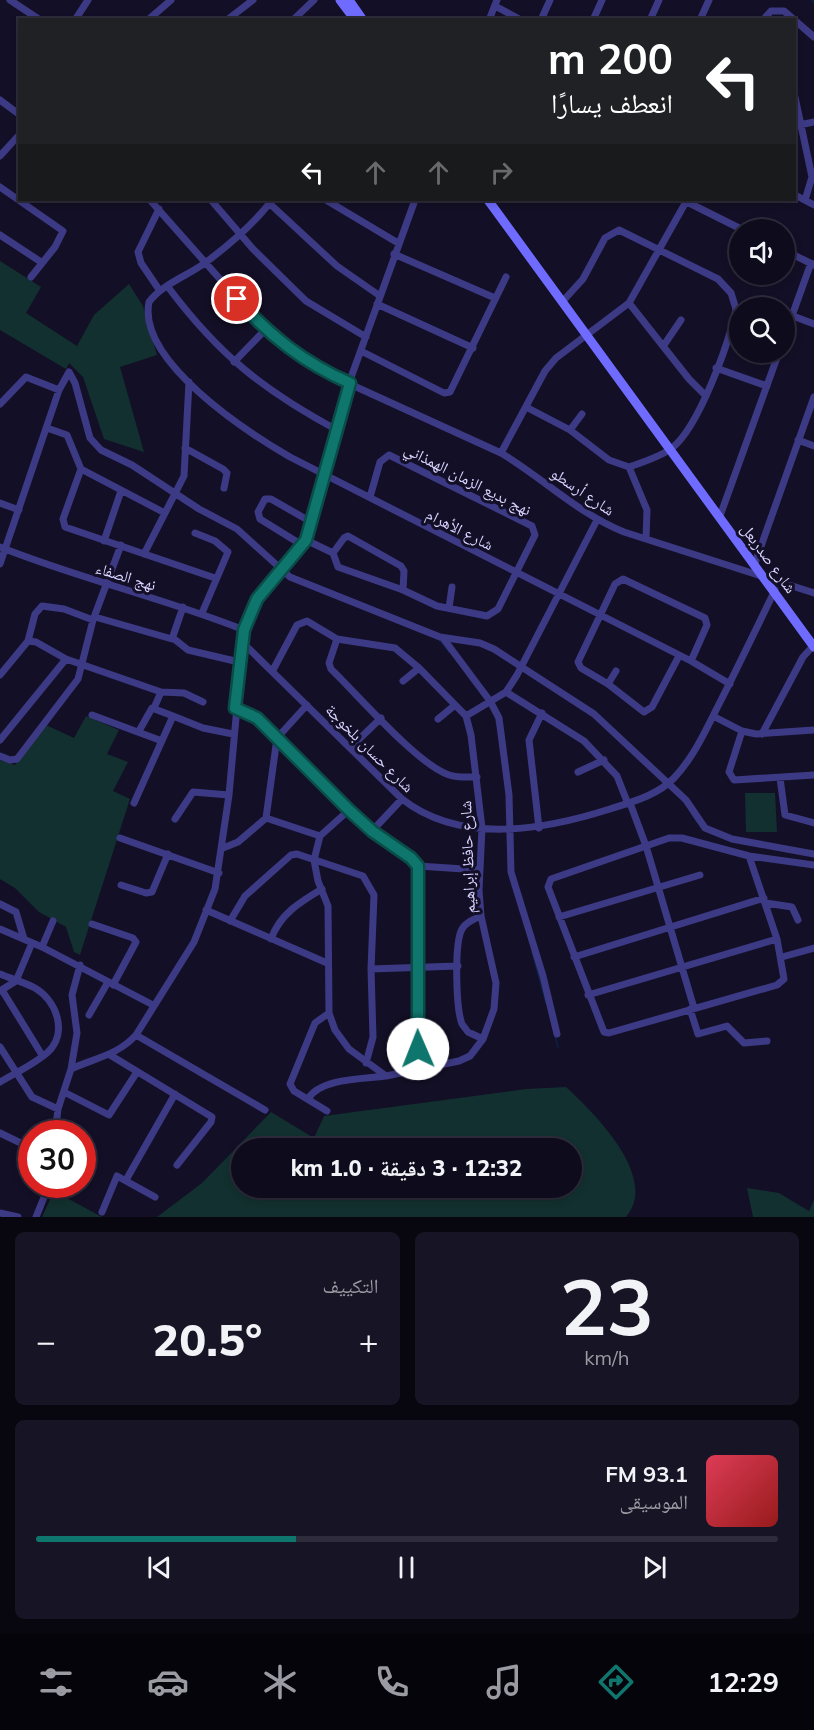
<!DOCTYPE html>
<html lang="ar">
<meta charset="utf-8">
<style>
:root{--surface:#0e0b1c;--page:#171425;--text:#f1f3f6;--muted:#9b9ba3;--line:#2e2b3b;--accent:#0f766e}
body{margin:0;font-family:Mulish,"Noto Naskh Arabic",sans-serif;background:var(--page);color:var(--text);direction:rtl;height:100vh;display:flex;flex-direction:column;font-size:22px;white-space:nowrap}
*{box-sizing:border-box;margin:0}
p{font-size:20px;color:var(--muted)}
.icon{flex:none;width:33px;height:33px;fill:none;stroke:currentColor;stroke-width:2;stroke-linecap:round;stroke-linejoin:round}
.map{position:relative;height:1217px;overflow:hidden;direction:ltr}
.details{display:flex;flex-direction:column;gap:15px;padding:15px;background:#08060f;flex:1}
.details>*{flex:none}
.guide{position:absolute;left:18px;top:18px;width:778px;height:183px;border-radius:0px;box-shadow:0 3px 9px #0003,0 0 0 2px var(--line);direction:rtl;background:#202124;color:#fff;overflow:hidden}
.controls{position:absolute;left:729px;top:219px;display:grid;gap:12px}
.controls a{display:grid;place-items:center;width:66px;height:66px;border-radius:50%;background:var(--surface);box-shadow:0 3px 9px #0003,0 0 0 2px var(--line);font-size:30px}
.speed{position:absolute;left:18px;top:1120px;display:flex;gap:12px;font-size:30px;font-weight:700;text-align:center}
.speed>*{display:grid;place-content:center;width:78px;height:78px;border-radius:50%;background:var(--surface);box-shadow:0 3px 9px #0003,0 0 0 2px var(--line);line-height:1}
.speed .limit{border:9px solid #d22;background:#fff;color:#111}
.pin{position:absolute;display:grid;place-items:center;width:51px;height:51px;color:#fff;margin:-26px;border:3px solid #fff;border-radius:50%;box-shadow:0 2px 6px #0007}
.me{position:absolute;width:66px;margin:-33px;rotate:359deg;stroke-linejoin:round;filter:drop-shadow(0 0 4px #0008)}
.turn{display:flex;align-items:center;gap:21px;height:126px;padding:0 24px;font-size:27px}
.turn .icon{width:78px;height:78px;stroke-width:2.5}
.turn b{display:block;font-size:42px;line-height:51px}
.lanes{display:flex;align-items:center;height:57px;padding:0 24px;background:#0003;justify-content:center;gap:30px;direction:ltr}
.lanes .off{opacity:.35}
.big{font-size:45px;font-weight:800;line-height:1.1}
.details .tile{flex:1;display:flex;flex-direction:column;justify-content:center;gap:9px;min-width:0;padding:0 21px;border-radius:9px;background:var(--page)}
.details .dial{align-items:center;gap:0}
.dial b{font-size:78px;line-height:1}
.song{display:flex;align-items:center;gap:18px}
.cover{width:72px;height:72px;border-radius:9px;background:linear-gradient(135deg,hsl(350 70% 55%),hsl(0 70% 35%))}
.played{height:6px;border-radius:3px;background:linear-gradient(90deg,var(--accent) 35%,var(--line) 35%)}
.keys{display:flex;justify-content:space-around;direction:ltr}
.heat{display:flex;justify-content:space-between;align-items:center;font-size:33px;direction:ltr}
.details .tiles{flex:1;display:grid;gap:15px;grid-template-columns:1fr 1fr}
.tile:last-child{grid-column:span 2}
.trip{position:absolute;left:231px;top:1138px;width:351px;height:60px;border-radius:30px;background:var(--surface);box-shadow:0 3px 9px #0003,0 0 0 2px var(--line);font-weight:800;line-height:60px;text-align:center;direction:rtl}
.dock{display:flex;height:96px;justify-content:space-around;align-items:center;background:#06040b;color:var(--muted)}
.dock .icon{width:42px;height:42px}
.dock .on{color:var(--accent)}
.dock b{font-size:27px;color:var(--text)}
.map>svg:first-child{display:block}
.green{fill:#12302f;fill-rule:evenodd}
.lines{fill:none;stroke-linecap:round;stroke-linejoin:round}
.stream{stroke:#0c2248;stroke-width:1.5}
.street{stroke:#3d3a85;stroke-width:7}
.secondary{stroke:#6f6bff;stroke-width:9}
.route-casing{stroke:#0a4d48;stroke-width:15}
.route{stroke:#0f766e;stroke-width:10}
.labels{text-anchor:middle;stroke-width:6;stroke-linejoin:round;paint-order:stroke}
.street-label{font-size:16px;fill:#d9d4ff;stroke:#130f26}
</style>
<div class="map">
<svg width="814" height="1217" viewBox="0 0 814 1217">
<rect width="100%" height="100%" fill="#130f26"/>
<!-- green -->
<path class="green" d="M0,261l41,26 -15,26 51,33 17,-31 35,-31 14,22 14,49 -37,12 24,85 -40,-13 -21,-62 -14,-14 -3,6 -66,-39z
M86,716l33,14 -12,24 21,8 -15,29 17,8 -50,156 -6,-3 -8,-25 -27,-15 -24,-24 -15,-9v-119l15,5 31,-40 28,13z
M745,793h30l2,39h-31z
M566,1087c27,25 94,90 60,130h-469l45,-34 69,-71 43,26 10,-22 202,-27zM242,1149h330v39h-330z
M747,1188l32,5 30,18 5,-11v17h-61z
M54,1191l48,26h-60z"/>
<g class="lines">
<!-- stream -->
<path class="stream" d="M812,0l2,3
M439,639l10,13
M495,716l2,10
M691,813l6,9
M532,952l14,51
M555,1036l3,11"/>
<!-- street -->
<path class="street" d="M10,0l30,20
M495,6l26,14
M75,20l13,-20
M148,20l23,-20
M227,20l26,-20
M293,20l21,-20
M489,20l8,-20
M541,20l9,-20
M593,20l9,-20
M650,20l9,-20
M700,20l9,-20
M763,20l8,-9h13l30,26
M795,97l17,80 -7,23
M0,100l20,15
M795,126l19,-4
M0,156l20,-22
M0,187l63,44 -8,16 -24,30
M795,195l19,10
M150,200l115,130 36,28 29,17 171,78c42,25 76,60 123,79l190,61
M211,200l42,49 53,52 60,36
M272,200c-18,24 -43,45 -67,63 -18,13 -44,22 -56,39 -12,59 98,130 141,155l401,204 39,23
M326,200l72,43
M683,200l60,30
M269,203l68,63 43,30
M159,209l-21,43 3,11 19,28
M0,235l41,27
M784,250l30,15
M394,254l101,44
M168,287c51,68 95,103 169,143
M629,303l60,76 17,17
M377,304l96,44
M793,316l21,8
M784,338l27,-75
M664,345l17,-25
M361,351l83,42 6,-1 56,-115
M234,362l31,-32
M716,368l51,18
M0,404l26,-27 33,13
M526,407l44,23 39,30 20,7c14,-5 31,-10 43,-19 27,-21 57,-105 64,-139l-5,-16 -13,-14 -99,-49 -14,8 -22,41 -20,22
M47,428l20,7 14,34
M570,430l12,-16
M798,440l16,6
M185,448l38,21 4,4 -3,15
M501,453l44,-82 11,-13 73,-55 58,-103
M629,467l18,43 -1,28
M81,469l-18,50 2,8 150,51
M81,469l82,43
M0,503l19,7
M720,516l59,-164
M195,533l20,8 13,11 -26,61
M306,540l27,13 5,14 65,23 34,16 50,10 11,-7 37,-74 -3,-9 -143,-71 -9,7 -10,35
M104,541l17,-50
M302,545l-42,-26 -2,-7 7,-13h6l40,23
M0,547c80,32 164,51 244,83
M333,553l11,-15 4,-2 53,30 3,5 -1,19
M144,554l40,-78 5,-94
M755,563l59,-166
M0,564l59,-174 10,-18 6,11 15,55 11,12 31,15 67,44 38,20 53,48 150,60 40,6 14,6 100,65 92,86 19,28 27,11 82,15
M449,608l3,-21
M95,617l77,22 11,-32
M173,638l15,12 51,12
M443,638l47,63 9,17 10,77 2,77 32,104 14,58
M337,639l-8,24 2,6c27,26 86,95 118,106 9,3 18,2 28,2
M28,641l8,1 30,17 95,33 -7,16
M241,641l161,158c59,46 142,31 208,10 22,-7 48,-14 64,-31 19,-20 31,-46 43,-70 20,-39 39,-79 58,-118
M679,656l-27,51 -8,5 -36,-28 -27,-16 -3,-6 37,-78 8,-5 82,39 2,7 -16,36
M273,670l24,-45 10,-4 30,18 58,9 24,20 47,48 5,19 11,93 -3,62 2,26 15,67 -2,26 -11,30 -13,17 -11,5 -73,15 -37,-27 -14,-19 -6,-17 -1,-107 -10,-25 -4,-21 6,-24 29,-26
M0,675l28,-34 7,-27 7,-8 22,3 29,11
M403,681l16,-13
M608,684l8,-13
M161,692l23,1 19,9
M506,692l78,49 33,35 11,28
M235,708l22,10 92,92 23,21 40,27 6,8 61,4
M92,715l70,26
M466,716l40,-24 11,-17 80,-155
M713,716l29,15 14,3 58,-4
M438,719l17,-14
M139,731l13,-23 21,8
M742,731l-13,41 5,8 80,-5
M762,734l41,-77 11,-12
M0,740l66,-81
M351,747l30,-29
M0,756l10,4 7,-1 61,-80 15,-59 28,-75
M578,772l26,-12
M780,778l5,37 29,8
M134,803l39,-87 30,12 30,6
M630,803l16,43 48,162
M266,818l54,18
M175,819l18,-27 36,3
M539,828l-10,-88 13,-27
M372,831l30,-32
M120,838l99,35
M223,848l15,-6 28,-24 11,-80 30,-33
M749,856l28,83 7,40 -7,6 -168,48 -5,-1 -56,-145 3,-8 118,-41h13l67,18 65,9
M418,866l1,204
M121,885l25,8 6,-1 16,-38
M766,903l26,4 6,13
M0,904l16,8 8,27
M206,910l121,53
M481,916c-7,3 -15,6 -19,13 -8,14 -6,80 0,95l6,8 15,7
M559,917l141,-42
M230,921l15,-25 46,-41 6,-1 66,22 11,19 -3,74 2,68 -7,26
M92,924l41,14 3,4 -23,43
M0,929l42,18 111,58
M271,939c9,-25 29,-37 51,-50
M42,947l11,-26
M574,957l190,-59
M782,957l32,-9
M371,969l87,-3
M0,974c11,5 24,8 35,14 22,13 33,45 13,64 -13,12 -33,21 -48,30
M2,990l40,65
M0,991l16,-10 16,-38
M588,995l189,-56
M690,1009l8,25 29,-8 17,17 23,-2
M89,1015l19,-33
M136,1035l129,75
M0,1047l32,50 26,12
M110,1055l102,62 -1,5 -34,43
M71,1069l6,-36 -5,-38 8,-30
M64,1092l45,23 28,-43
M308,1099c12,-21 56,-20 78,-23
M327,1111l-33,-20 -4,-7 25,-61 14,-10
M0,1133l31,15
M55,1134l3,-25 13,-40c24,-11 47,-14 65,-34l58,-93 21,-53 14,-94 15,-165 13,-31 49,-59 43,-157 66,-183
M126,1180l49,-86
M102,1212l15,-36 38,21
M0,1213l18,4
M36,1217l13,-32"/>
<!-- secondary -->
<path class="secondary" d="M340,0l15,20
M349,0l14,20
M488,200l326,447"/>
</g>
<g class="lines">
<defs>
<path id="route" d="M237,299c33,37 67,64 113,84l-44,157 -49,59 -13,31 -9,78 22,10 92,92 23,21 39,27 7,8v183"/>
</defs>
<!-- route casing -->
<use href="#route" class="route-casing"/>
<!-- route -->
<use href="#route" class="route"/>
</g>
<g class="labels">
<!-- street labels -->
<g class="street-label">
<text transform="translate(468 479) rotate(27)" y="6">نهج بديع الزمان الهمذاني</text>
<text transform="translate(583 491) rotate(34)" y="6">شارع أرسطو</text>
<text transform="translate(460 529) rotate(27)" y="6">شارع الأهرام</text>
<text transform="translate(769 558) rotate(54)" y="6">شارع صدربعل</text>
<text transform="translate(126 576) rotate(17)" y="6">نهج الصفاء</text>
<text transform="translate(370 748) rotate(45)" y="6">شارع حسان بلخوجة</text>
<text transform="translate(467 857) rotate(-92)" y="6">شارع حافظ إبراهيم</text>
</g>
</g>
</svg>
<div class="controls">
<a><svg class="icon" aria-label="sound" viewBox="0 0 24 24"><path d="M4 9h4l5-4v14l-5-4H4zM17 9q2 3 0 6"/></svg></a>
<a><svg class="icon" aria-label="search" viewBox="0 0 24 24"><circle cx="10" cy="10" r="6"/><path d="M15 15l6 6"/></svg></a>
</div>
<div class="speed"><div class="limit">30</div></div>
<div class="pin" style="left:237px;top:299px;background:#d93025"><svg class="icon" aria-label="arrive" viewBox="0 0 24 24"><path d="M6 21V4h12l-3 4 3 4H6"/></svg></div>
<svg class="me" style="left:418px;top:1049px" viewBox="-20 -20 40 40"><circle r="19" fill="#fff"/><path d="M0-13L10 11 0 6-10 11z" fill="#0f766e"/></svg>
<div class="trip">12:32 · 3 دقيقة · 1.0 km</div>
<div class="guide">
<div class="turn"><svg class="icon" aria-label="left" viewBox="0 0 24 24"><path d="M17 20v-9H6M10 6l-5 5 5 5"/></svg><div><b>200 m</b>انعطف يسارًا</div></div>
<div class="lanes"><svg class="icon" aria-label="left" viewBox="0 0 24 24"><path d="M17 20v-9H6M10 6l-5 5 5 5"/></svg><svg class="icon off" aria-label="ahead" viewBox="0 0 24 24"><path d="M12 20V5M6 11l6-6 6 6"/></svg><svg class="icon off" aria-label="ahead" viewBox="0 0 24 24"><path d="M12 20V5M6 11l6-6 6 6"/></svg><svg class="icon off" aria-label="right" viewBox="0 0 24 24"><path d="M7 20v-9h11M14 6l5 5-5 5"/></svg></div>
</div>
</div>
<section class="details">
<div class="tiles">
<div class="tile dial"><b>23</b><p>km/h</p></div>
<div class="tile"><p>التكييف</p>
<div class="heat"><a>−</a><b class="big">20.5°</b><a>+</a></div>
</div>
<div class="tile">
<div class="song"><i class="cover"></i><div><b>93.1 FM</b><p>الموسيقى</p></div></div>
<div class="played"></div>
<div class="keys"><svg class="icon" aria-label="previous" viewBox="0 0 24 24"><path d="M18 5L8 12l10 7zM5 5v14"/></svg><svg class="icon" aria-label="pause" viewBox="0 0 24 24"><path d="M8 5v14M16 5v14"/></svg><svg class="icon" aria-label="next" viewBox="0 0 24 24"><path d="M6 5l10 7-10 7zM19 5v14"/></svg></div>
</div>
</div>
</section>
<nav class="dock">
<b>12:29</b>
<svg class="icon on" aria-label="directions" viewBox="0 0 24 24"><path d="M12 3l9 9-9 9-9-9zM9 14v-3h6M13 9l2 2-2 2"/></svg>
<svg class="icon" aria-label="music" viewBox="0 0 24 24"><path d="M9 18V5l10-2v13"/><circle cx="6" cy="18" r="3"/><circle cx="16" cy="16" r="3"/></svg>
<svg class="icon" aria-label="phone" viewBox="0 0 24 24"><path d="M5 4h4l2 5-3 2q2 4 5 5l2-3 5 2v4C11 20 4 13 5 4z"/></svg>
<svg class="icon" aria-label="climate" viewBox="0 0 24 24"><path d="M12 3v18M4 7l16 10M4 17L20 7"/></svg>
<svg class="icon" aria-label="car" viewBox="0 0 24 24"><path d="M5 17H2v-5l4-1 3-4h7l3 4 3 1v5h-3M9 17h6M6 11h13"/><circle cx="7" cy="17" r="2"/><circle cx="17" cy="17" r="2"/></svg>
<svg class="icon" aria-label="filters" viewBox="0 0 24 24"><path d="M4 7h16M4 17h16"/><circle cx="9" cy="7" r="2"/><circle cx="15" cy="17" r="2"/></svg>
</nav>
